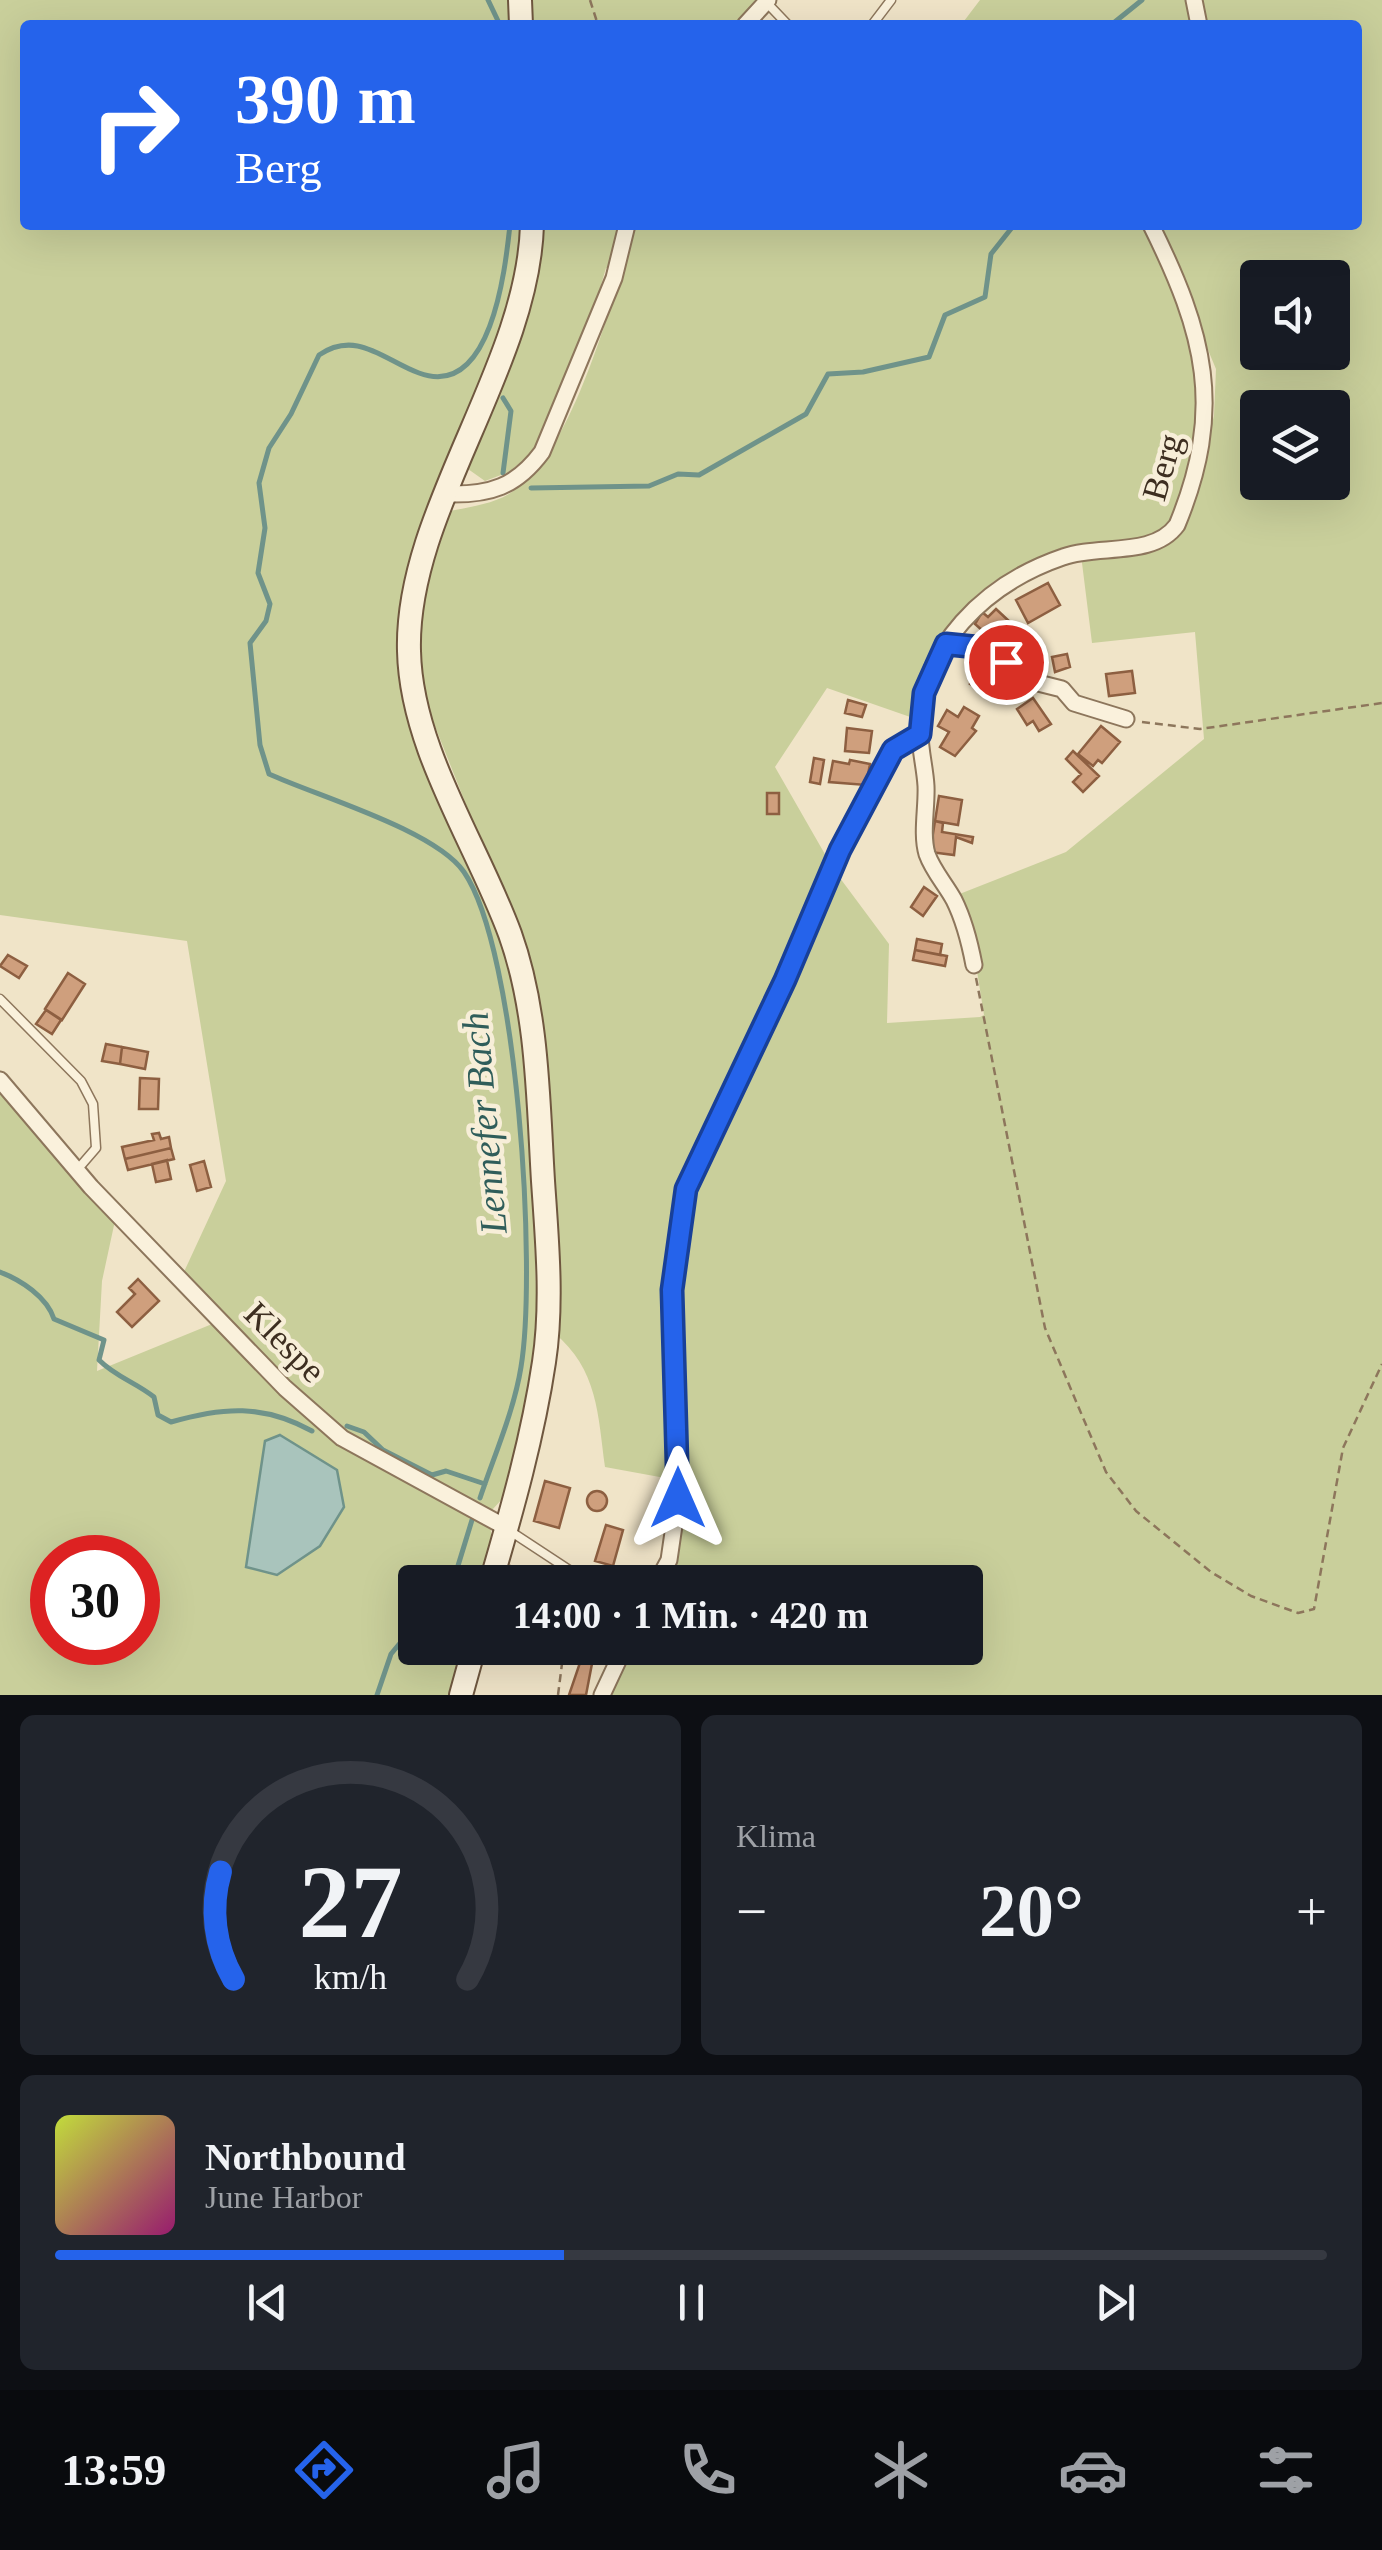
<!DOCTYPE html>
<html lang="de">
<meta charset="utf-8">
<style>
:root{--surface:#171b24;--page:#20242c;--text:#f1f3f6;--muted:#9ea1a6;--line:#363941;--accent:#2563eb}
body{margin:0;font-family:Georgia,serif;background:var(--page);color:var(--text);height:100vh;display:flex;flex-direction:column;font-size:38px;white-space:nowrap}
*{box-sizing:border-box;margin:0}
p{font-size:32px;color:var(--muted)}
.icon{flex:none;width:55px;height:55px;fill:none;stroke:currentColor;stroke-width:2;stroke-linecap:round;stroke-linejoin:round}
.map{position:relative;height:1695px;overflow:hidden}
.side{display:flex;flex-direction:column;gap:20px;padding:20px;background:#0d0f14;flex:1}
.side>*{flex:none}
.banner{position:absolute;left:20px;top:20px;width:1342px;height:210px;border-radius:10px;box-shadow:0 10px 40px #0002;background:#2563eb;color:#fff;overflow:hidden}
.controls{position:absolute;left:1240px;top:260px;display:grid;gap:20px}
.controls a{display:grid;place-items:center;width:110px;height:110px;border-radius:10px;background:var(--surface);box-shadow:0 10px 40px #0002;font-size:50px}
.speed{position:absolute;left:30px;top:1535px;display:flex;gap:20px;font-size:50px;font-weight:700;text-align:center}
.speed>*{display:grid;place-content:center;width:130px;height:130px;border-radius:50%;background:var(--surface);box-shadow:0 10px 40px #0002;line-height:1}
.speed .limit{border:15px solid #d22;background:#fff;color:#111}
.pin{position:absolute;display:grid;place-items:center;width:85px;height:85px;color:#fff;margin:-42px;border:5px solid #fff;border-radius:50%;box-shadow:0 2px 10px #0007}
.me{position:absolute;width:110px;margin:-55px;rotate:0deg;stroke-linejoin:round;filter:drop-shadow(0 0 8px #0008)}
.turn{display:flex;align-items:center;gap:35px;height:210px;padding:0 50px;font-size:45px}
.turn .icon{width:130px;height:130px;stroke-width:2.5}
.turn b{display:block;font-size:70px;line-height:85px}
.big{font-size:75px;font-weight:800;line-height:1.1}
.side .card{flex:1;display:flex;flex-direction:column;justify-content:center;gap:15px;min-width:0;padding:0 35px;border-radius:15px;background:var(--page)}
.side .dial{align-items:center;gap:0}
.dial svg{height:260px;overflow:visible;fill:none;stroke:var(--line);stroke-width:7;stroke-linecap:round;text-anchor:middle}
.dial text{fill:var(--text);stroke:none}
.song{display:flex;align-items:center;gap:30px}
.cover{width:120px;height:120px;border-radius:15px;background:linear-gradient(135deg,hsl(70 70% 55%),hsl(320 70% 35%))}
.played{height:10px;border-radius:5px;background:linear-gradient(90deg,var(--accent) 40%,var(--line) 40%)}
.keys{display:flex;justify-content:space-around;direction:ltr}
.heat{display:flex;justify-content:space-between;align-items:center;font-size:55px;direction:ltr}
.side .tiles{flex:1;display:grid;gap:20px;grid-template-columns:1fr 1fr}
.card:last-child{grid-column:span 2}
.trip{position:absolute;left:398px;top:1565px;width:585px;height:100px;border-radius:10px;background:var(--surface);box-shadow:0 10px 40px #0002;font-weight:800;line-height:100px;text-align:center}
.tab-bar{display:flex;height:160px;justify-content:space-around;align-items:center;background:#090b0e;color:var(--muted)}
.tab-bar .icon{width:70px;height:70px}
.tab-bar .current{color:var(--accent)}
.tab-bar b{font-size:45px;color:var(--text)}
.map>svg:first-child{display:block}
.green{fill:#c9cf9b;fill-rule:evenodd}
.water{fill:#a9c4bc;stroke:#6f938a;stroke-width:2.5}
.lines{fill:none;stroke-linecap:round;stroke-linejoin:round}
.stream{stroke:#6f938a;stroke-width:5}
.building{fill:#cf9f7d;stroke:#8d5f41;stroke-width:2.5}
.service-casing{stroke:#8d765c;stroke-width:11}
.minor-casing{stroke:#8d765c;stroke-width:19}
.secondary-casing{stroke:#6f573f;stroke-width:26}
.path{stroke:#8d765c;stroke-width:2.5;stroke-dasharray:8 5;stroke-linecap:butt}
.service{stroke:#faf1dc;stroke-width:8}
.minor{stroke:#faf1dc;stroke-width:15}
.secondary{stroke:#faf1dc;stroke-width:22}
.route-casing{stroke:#184099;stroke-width:25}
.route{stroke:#2563eb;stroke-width:18}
.labels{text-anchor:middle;stroke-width:9;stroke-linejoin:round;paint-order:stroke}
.street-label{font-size:35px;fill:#3d2e20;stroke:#f7eed8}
.water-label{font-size:38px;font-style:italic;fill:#2f5d5a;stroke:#f7eed8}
</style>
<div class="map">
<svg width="1382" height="1695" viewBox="0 0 1382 1695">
<rect width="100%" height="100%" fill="#f0e4c8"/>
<!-- green -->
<path class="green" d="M0,0h766l-22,25h-719v200h1121l30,66 23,79 -6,96 -26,66c-63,15 -149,19 -195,68 -30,32 -42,80 -56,119l-89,-31 -52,79 55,96 -136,292 -20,145 2,180 -71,-13c-7,-52 -7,-98 -51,-134l-35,-395 -102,-257 3,-74 30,-96c20,-4 42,-7 59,-17 59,-37 91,-159 114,-223l-17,-3 -22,75 -41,101 -34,28 -24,9 -17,-12 49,-130 -4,-48 -42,113 -69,274 103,273 24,114 9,290 -34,142 -12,13 -143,-74 -38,-29 -128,-133 43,-93 -39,-240 -187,-26z
M980,0h206l4,25h-229z
M1190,0h192v1695h-782l25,-47h340v-66h-304l12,-20 3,-222 11,-142 147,-328 55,74 -2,79 93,-6 4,-2 -11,-69 -16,-51 109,-43 138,-113 -9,-107 -103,11 -11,-88 57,-6 47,-32 29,-101 2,-47 -60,-144h202v-200h-159zM1258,278h74v74h-74zM1258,408h74v74h-74z
M0,1080l116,136 -14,65 -5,90 120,-49 86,88 187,114 2,17 -11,41h-66v66h48l-12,47h-451zM52,1558h86v84h-86z"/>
<!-- water -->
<path class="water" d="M280,1435l57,35 7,37 -24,39 -43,29 -31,-8 19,-126z"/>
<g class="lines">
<!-- stream -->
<path class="stream" d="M488,0l12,25
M1111,25l31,-25
M503,473l8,-62 -8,-13
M531,488l118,-2 29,-12 21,1 107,-61 22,-40 35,-2 66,-15 16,-42 40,-18 6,-43 23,-29
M0,1272c21,8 47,25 54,47l50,21 -5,20c17,17 36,22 55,37l4,18 13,7c52,-15 92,-18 141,9
M347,1426l17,6 19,18 49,25 14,-4 39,13
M480,1498c14,-42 34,-87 41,-131 16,-96 -3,-416 -57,-495 -29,-42 -147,-76 -195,-98l-9,-29 -10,-102 16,-22 4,-17 -12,-31 7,-45 -6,-45 10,-35 22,-34 28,-59c38,-26 66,6 100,18 72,27 86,-102 91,-148
M453,1582l19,-62
M377,1695l14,-41 24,-29"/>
</g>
<!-- building -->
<path class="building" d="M1048,583l12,22 -32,18 -12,-23z
M996,609l15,14 -7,9 7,6 -9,10 -27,-24 7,-12 6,5z
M1067,654l3,13 -15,5 -3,-15z
M983,665l20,13 -13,19 -20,-13z
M1132,671l3,22 -26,3 -3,-22z
M1033,698l18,26 -12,7 -6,-10 -6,4 -10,-16z
M848,700l18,5 -4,12 -17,-4z
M964,707l15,9 -7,12 4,3 -21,25 -15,-9 9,-15 -11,-6 9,-16 11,7z
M1101,726l19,16 -18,21 -4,-3 -5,6 -15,-12z
M847,728l25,3 -3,22 -24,-2z
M1073,751l26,25 -16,16 -10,-10 8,-8 -15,-15z
M814,758l10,2 -4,24 -10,-2z
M850,760l20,4 -4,21 -37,-3 4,-21 16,3z
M767,793h12v21h-12z
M939,796l23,4 -4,25 -23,-4z
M935,821l8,2 -1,9 31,5 -1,6 -16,-6 -2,18 -24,-3z
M924,887l13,9 -14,20 -12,-9z
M917,939l25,5 -2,11 -25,-5z
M915,950l32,6 -2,10 -32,-6z
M8,955l19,11 -8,12 -19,-12z
M68,973l17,11 -23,36 -17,-11z
M46,1010l15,10 -9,14 -16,-10z
M106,1044l16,3 -2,17 -18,-3z
M122,1047l26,5 -3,17 -25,-5z
M140,1078l19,1 -1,30h-19z
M159,1133l2,6 8,-2 2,11 -46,11 -3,-12 32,-7 -2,-6z
M171,1148l3,11 -46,11 -3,-11z
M167,1160l4,19 -15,3 -4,-18z
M204,1161l7,26 -14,4 -7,-26z
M138,1279l21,22 -27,26 -15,-15 18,-18 -6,-6z
M545,1481l25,7 -11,40 -25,-7z
M587 1501a10 10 0 1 1 20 0a10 10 0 1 1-20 0Z
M606,1525l17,5 -10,36 -18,-5z
M510,1566l19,5 -3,11h-20z
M585,1648h10l-9,47h-17z"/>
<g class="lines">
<defs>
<path id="service" d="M766,2l22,23
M872,25l19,-25
M0,999l81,82 12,23 3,44 -19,22
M510,1531l73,48"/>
<path id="minor" d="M1194,0l5,25
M745,25l23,-25
M448,494c42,1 68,-7 94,-42l72,-174 13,-53
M946,644l40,4 36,31 40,10 12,14 52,16
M974,965c-4,-21 -10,-45 -20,-65 -8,-15 -21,-29 -27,-46 -6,-20 0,-47 -1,-68 -1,-18 -6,-36 -6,-53 -2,-87 67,-150 143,-176 35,-13 90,1 114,-32 48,-116 28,-191 -26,-300
M0,1080l91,107 194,201 57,50 165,90
M657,1582l12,-22 9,-62 -6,-208 14,-101 99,-209 54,-130 54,-100 27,-17
M602,1695l22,-47"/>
<path id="secondary" d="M520,0l1,25
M491,1582c21,-72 42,-146 53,-220 9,-59 3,-122 -1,-181 -5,-82 -5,-169 -33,-247 -33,-90 -99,-185 -101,-283 -4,-139 119,-283 123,-426
M461,1695l13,-47"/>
</defs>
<!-- service casing -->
<use href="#service" class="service-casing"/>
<!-- minor casing -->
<use href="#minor" class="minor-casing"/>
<!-- secondary casing -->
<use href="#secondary" class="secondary-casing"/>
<!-- path -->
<path class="path" d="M590,0l8,25
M1142,722l58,7 182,-26
M976,978l69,350 61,144 30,39 75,61 40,24 47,17 16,-4 29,-161 39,-84
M558,1695l6,-47"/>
<!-- service -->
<use href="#service" class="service"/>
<!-- minor -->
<use href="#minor" class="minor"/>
<!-- secondary -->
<use href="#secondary" class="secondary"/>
</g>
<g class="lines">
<defs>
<path id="route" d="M678,1498l-6,-208 14,-101 99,-209 55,-130 53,-100 27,-16 4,-41 22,-49 40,4 20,14"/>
</defs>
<!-- route casing -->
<use href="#route" class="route-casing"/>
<!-- route -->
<use href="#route" class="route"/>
</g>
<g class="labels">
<!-- street labels -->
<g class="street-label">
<text transform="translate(1162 467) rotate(-74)" y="12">Berg</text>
<text transform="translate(285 1342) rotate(45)" y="12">Klespe</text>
</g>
<!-- water labels -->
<g class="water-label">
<text transform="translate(484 1123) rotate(-95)" y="13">Lennefer Bach</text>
</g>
</g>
</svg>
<div class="controls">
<a><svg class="icon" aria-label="sound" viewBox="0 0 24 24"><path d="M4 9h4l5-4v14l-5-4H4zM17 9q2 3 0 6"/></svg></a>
<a><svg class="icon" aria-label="layers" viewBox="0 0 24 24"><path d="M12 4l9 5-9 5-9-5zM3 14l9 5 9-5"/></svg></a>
</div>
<div class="speed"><div class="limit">30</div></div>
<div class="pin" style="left:1006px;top:662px;background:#d93025"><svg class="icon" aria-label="arrive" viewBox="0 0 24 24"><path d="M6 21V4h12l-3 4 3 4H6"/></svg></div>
<svg class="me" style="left:678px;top:1498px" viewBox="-20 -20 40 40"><path d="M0-17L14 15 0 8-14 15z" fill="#2563eb" stroke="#fff" stroke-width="4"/></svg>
<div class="trip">14:00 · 1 Min. · 420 m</div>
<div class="banner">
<div class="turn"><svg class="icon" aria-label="right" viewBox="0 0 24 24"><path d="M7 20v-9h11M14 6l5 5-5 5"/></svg><div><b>390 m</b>Berg</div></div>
</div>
</div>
<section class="side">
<div class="tiles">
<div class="card dial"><svg viewBox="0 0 100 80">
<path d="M14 69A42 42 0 1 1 86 69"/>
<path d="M14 69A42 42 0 0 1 10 36" stroke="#2563eb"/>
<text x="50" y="56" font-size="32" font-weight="700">27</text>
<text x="50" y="72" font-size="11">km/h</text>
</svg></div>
<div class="card"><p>Klima</p>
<div class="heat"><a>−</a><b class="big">20°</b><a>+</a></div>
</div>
<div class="card">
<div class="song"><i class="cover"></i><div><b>Northbound</b><p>June Harbor</p></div></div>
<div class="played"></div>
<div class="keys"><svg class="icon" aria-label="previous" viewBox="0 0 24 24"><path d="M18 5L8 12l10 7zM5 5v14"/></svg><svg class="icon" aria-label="pause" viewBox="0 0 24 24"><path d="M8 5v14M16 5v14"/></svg><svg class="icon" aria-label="next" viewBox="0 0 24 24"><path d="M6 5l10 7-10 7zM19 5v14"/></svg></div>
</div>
</div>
</section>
<nav class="tab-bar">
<b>13:59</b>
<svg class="icon current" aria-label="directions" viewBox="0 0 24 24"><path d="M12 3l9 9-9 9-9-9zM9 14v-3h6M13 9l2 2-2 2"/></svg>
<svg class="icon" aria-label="music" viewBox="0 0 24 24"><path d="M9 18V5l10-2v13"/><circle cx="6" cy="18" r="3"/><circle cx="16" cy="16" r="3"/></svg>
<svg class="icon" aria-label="phone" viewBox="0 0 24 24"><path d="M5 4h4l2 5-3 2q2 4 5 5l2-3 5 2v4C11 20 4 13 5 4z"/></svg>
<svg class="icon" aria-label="climate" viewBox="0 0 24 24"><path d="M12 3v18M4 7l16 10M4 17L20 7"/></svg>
<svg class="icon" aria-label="car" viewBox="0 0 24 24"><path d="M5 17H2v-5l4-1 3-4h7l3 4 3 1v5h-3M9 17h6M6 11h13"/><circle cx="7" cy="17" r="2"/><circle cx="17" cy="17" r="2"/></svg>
<svg class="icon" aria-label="filters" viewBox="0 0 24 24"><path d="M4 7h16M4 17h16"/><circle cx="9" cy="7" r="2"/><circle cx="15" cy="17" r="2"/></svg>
</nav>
